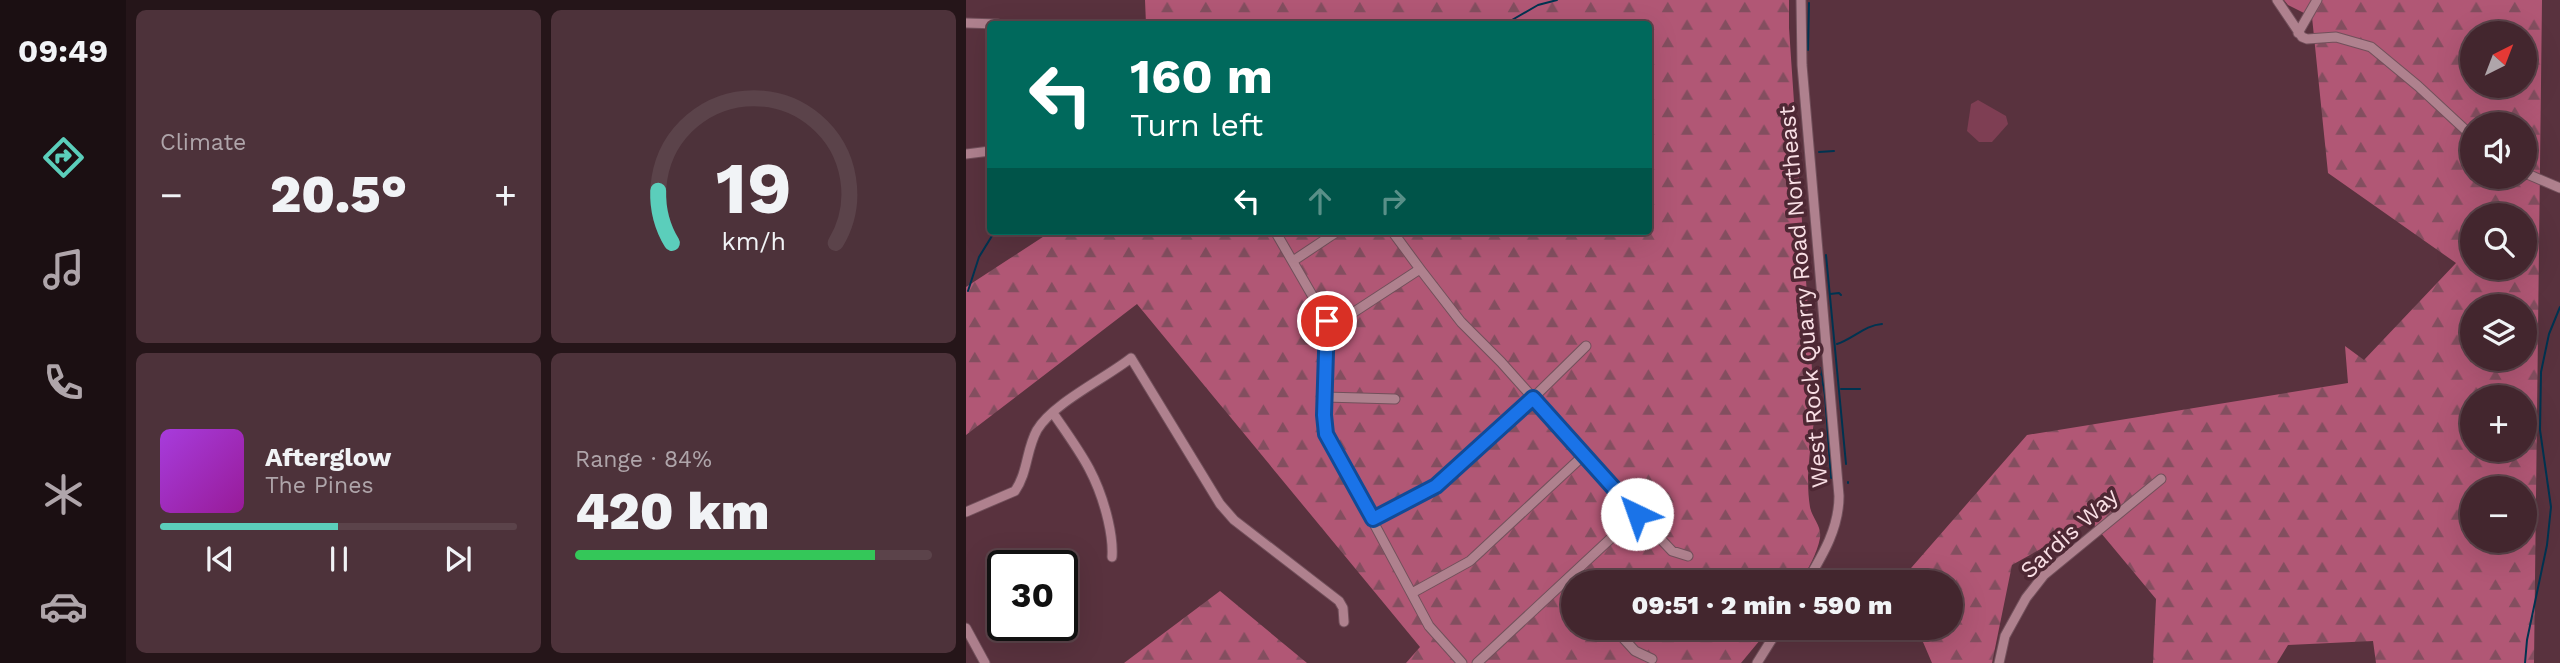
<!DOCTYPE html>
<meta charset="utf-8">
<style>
:root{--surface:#43262e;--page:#4d323a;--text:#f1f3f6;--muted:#afa5aa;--line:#5b434a;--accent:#5bcebb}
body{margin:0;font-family:"Work Sans",sans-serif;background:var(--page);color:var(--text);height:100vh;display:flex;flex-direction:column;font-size:26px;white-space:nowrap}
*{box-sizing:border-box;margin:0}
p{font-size:23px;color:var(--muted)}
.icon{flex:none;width:38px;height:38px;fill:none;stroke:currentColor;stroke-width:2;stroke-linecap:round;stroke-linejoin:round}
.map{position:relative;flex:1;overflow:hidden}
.panel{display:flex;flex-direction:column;gap:10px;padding:10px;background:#251519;width:840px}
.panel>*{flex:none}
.top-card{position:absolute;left:21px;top:21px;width:665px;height:214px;border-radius:7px;box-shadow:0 7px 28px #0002,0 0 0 2px var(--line);background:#00695c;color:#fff;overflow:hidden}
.needle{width:46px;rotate:42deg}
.tools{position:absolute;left:1494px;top:21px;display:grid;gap:14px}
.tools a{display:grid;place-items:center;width:77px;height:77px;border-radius:50%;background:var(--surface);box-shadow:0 7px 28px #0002,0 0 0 2px var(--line);font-size:35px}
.speed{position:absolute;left:21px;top:550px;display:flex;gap:14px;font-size:35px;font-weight:700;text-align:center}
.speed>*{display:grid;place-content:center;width:91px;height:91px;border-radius:50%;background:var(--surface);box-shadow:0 7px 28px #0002,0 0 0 2px var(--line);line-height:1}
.speed .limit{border:4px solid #111;border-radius:10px;background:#fff;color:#111}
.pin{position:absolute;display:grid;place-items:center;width:60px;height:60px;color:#fff;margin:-30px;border:4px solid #fff;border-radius:50%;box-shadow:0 2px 7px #0007}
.me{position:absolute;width:77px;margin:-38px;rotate:318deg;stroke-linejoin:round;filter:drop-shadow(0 0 5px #0008)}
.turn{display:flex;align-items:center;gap:24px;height:147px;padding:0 28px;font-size:32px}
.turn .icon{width:91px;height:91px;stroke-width:2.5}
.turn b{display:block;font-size:49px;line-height:60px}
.lanes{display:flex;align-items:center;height:66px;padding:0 28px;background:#0003;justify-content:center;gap:35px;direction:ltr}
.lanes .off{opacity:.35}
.big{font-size:52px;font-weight:800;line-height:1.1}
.panel .card{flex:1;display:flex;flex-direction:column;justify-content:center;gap:10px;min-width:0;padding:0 24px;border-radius:10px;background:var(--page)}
.panel .dial{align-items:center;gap:0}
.dial svg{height:182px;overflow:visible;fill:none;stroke:var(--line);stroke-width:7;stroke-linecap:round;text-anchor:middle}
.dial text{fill:var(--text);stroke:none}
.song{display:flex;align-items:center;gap:21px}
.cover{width:84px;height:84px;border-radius:10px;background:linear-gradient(135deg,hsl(280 70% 55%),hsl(300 70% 35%))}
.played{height:7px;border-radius:4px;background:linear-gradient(90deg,var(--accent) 50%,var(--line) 50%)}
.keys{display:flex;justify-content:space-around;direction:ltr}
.heat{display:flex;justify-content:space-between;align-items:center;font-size:38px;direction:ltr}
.charge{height:10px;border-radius:5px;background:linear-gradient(90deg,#34c759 84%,var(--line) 0)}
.panel .tiles{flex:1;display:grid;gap:10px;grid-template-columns:repeat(2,1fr)}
.trip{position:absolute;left:595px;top:570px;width:402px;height:70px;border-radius:35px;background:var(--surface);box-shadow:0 7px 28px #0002,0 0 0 2px var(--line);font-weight:800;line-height:70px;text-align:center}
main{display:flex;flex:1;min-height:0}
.tabs{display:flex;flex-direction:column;width:126px;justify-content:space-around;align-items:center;background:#1b0f12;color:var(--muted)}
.tabs .icon{width:49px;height:49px}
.tabs .on{color:var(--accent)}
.tabs b{font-size:32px;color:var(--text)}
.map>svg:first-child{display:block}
.forest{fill:url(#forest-firs);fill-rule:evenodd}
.park{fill:#7e3e53}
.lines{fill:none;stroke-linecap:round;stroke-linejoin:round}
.stream{stroke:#003350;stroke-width:2}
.minor-casing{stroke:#72505b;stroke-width:11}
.minor{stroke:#af818e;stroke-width:9}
.route-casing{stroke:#114b97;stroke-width:18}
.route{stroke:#1a73e8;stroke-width:12}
.labels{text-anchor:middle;stroke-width:7;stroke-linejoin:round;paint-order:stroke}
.street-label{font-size:23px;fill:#f9dfe5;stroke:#4e2834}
</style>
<main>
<nav class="tabs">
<b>09:49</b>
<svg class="icon on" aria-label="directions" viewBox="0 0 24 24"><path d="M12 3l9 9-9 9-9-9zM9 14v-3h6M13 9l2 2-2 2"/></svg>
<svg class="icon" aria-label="music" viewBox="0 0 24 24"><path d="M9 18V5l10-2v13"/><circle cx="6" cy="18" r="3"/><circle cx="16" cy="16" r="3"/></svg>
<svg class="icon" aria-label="phone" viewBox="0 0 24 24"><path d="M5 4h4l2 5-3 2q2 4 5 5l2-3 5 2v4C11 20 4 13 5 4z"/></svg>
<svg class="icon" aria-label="climate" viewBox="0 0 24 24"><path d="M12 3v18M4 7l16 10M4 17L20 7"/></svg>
<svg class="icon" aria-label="car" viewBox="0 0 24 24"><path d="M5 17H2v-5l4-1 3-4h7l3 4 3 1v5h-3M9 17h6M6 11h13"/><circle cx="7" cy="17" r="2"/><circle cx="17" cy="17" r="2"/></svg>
</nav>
<section class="panel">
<div class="tiles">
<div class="card"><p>Climate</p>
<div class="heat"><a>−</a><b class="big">20.5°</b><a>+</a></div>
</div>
<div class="card dial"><svg viewBox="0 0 100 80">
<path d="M14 69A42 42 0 1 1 86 69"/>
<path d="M14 69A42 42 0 0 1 8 46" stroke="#5bcebb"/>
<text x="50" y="56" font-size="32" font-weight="700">19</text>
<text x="50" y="72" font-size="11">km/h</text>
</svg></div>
<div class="card">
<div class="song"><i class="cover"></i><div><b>Afterglow</b><p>The Pines</p></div></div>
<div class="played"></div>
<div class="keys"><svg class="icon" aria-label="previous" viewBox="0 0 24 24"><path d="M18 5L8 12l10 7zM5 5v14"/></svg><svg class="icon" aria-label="pause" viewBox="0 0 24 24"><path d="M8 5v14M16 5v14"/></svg><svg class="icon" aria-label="next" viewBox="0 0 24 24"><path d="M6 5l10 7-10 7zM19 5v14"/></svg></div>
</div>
<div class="card"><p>Range · 84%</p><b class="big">420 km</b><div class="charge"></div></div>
</div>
</section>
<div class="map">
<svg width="1594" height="663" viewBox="0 0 1594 663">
<defs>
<pattern id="forest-firs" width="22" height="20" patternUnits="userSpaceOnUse" patternTransform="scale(1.75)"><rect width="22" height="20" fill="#b15775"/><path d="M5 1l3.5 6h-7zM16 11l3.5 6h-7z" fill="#834e5f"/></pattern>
</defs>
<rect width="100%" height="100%" fill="#59323e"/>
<!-- forest -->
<path class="forest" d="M179,0h644v28l26,386c-4,30 -10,63 -5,93 2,11 12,19 10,31 -3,16 -12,31 -20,45h-227v45h197l-29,35h-335l14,-16 -283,-343 -171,131v-148l86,-56h596v-207h-502z
M1318,0h258l-8,663h-158l-3,-22 -85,4 -11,18h-124l3,-64 -65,-78 -79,44 -20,98h-60l-15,-35h34v-45h-53l129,-148 321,-52 -3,-37 19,14 92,-97 -128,-90 -16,-156 -24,-12zM1507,33h52v53h-52zM1507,124h52v53h-52zM1507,215h52v53h-52zM1507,306h52v53h-52zM1507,397h52v53h-52zM1507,488h52v53h-52z
M254,591l87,72h-183z"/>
<!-- park -->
<path class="park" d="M1012,100l28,16 2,8 -16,18h-13l-12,-11 4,-27z"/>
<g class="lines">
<!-- stream -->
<path class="stream" d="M539,24l33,-19 19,-5
M842,50l1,-47
M853,152l15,-1
M860,255l20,209
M2,291l11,-34 16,-26
M864,294l9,-1 2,2
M871,344c16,-5 28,-19 45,-20
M854,368l5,27 6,83
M875,389h19
M882,482v1
M1559,663l2,-23 20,-95 4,-38 -11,-77 1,-58 8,-38 11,-27"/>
<defs>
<path id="minor" d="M835,0l1,65 37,431c0,33 -17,60 -33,87
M1311,0l25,37 5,2 29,-2 35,10 47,39 55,51
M0,23l32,1
M1332,33l19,-33
M0,154l24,-3
M1559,173l35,15
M309,231l52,90 -3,94 2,19 103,192 33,37
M327,261l45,-30
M454,269l41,53 40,40 136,152 35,37 16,5
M361,321l21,-5 72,-47 -28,-38
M359,397l70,2
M87,413c26,38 44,60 55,107 3,13 5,24 4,37
M0,512l49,-21c13,-19 11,-41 22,-61 16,-27 69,-52 94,-72l89,146 14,16 105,81 4,7 1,14
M407,519l63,-33 97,-88 53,-52
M446,593l58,-32 114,-106
M0,628l19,35
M648,628l21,23 17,8
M511,663l160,-149
M791,663l22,-35
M1033,663l6,-27 21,-38 18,-23 117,-96"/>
</defs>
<!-- minor casing -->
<use href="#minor" class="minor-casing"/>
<!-- minor -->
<use href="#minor" class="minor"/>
</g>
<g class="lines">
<defs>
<path id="route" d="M361,321l-3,94 2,19 47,85 63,-33 97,-88 104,116"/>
</defs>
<!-- route casing -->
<use href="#route" class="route-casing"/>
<!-- route -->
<use href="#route" class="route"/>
</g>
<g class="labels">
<!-- street labels -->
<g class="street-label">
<text transform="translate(837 297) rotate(-95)" y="8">West Rock Quarry Road Northeast</text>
<text transform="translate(1103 533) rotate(-42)" y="8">Sardis Way</text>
</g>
</g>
</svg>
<div class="tools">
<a><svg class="needle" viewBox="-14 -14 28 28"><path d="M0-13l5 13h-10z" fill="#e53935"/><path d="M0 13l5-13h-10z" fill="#afa5aa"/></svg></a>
<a><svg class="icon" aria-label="sound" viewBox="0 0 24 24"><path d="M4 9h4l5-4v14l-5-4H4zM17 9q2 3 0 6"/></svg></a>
<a><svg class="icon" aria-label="search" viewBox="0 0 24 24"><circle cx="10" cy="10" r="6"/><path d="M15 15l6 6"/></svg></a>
<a><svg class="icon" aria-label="layers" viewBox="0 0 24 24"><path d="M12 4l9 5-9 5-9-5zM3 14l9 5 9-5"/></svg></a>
<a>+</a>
<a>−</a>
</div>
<div class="speed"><div class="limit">30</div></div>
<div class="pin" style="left:361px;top:321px;background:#d93025"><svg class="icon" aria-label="arrive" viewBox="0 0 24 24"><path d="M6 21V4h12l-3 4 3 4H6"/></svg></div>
<svg class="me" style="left:671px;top:514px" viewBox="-20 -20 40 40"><circle r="19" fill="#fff"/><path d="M0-13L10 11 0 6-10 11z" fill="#1a73e8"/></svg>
<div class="trip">09:51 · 2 min · 590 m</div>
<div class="top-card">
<div class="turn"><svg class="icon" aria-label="left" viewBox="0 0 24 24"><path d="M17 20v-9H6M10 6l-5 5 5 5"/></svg><div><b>160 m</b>Turn left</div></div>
<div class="lanes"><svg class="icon" aria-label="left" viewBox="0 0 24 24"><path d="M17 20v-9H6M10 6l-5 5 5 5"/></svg><svg class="icon off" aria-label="ahead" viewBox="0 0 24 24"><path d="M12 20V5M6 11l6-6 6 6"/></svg><svg class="icon off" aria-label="right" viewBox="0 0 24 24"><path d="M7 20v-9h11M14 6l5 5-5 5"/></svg></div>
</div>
</div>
</main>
